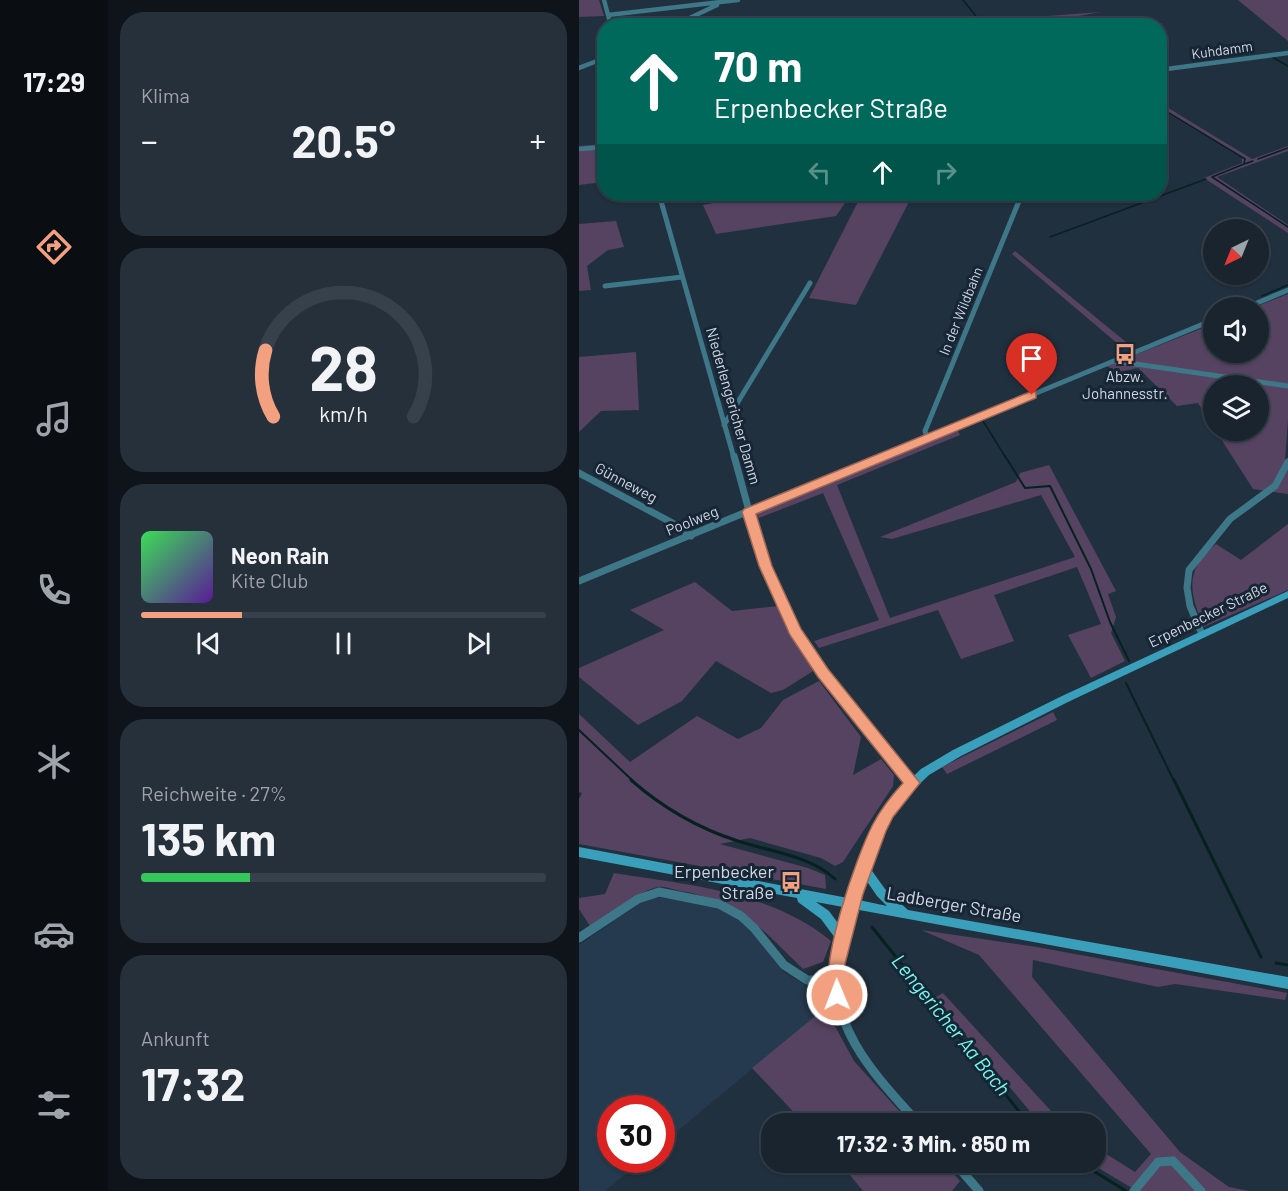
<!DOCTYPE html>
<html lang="de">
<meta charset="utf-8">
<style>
:root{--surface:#19242f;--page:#26303b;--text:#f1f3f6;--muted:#9fa4aa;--line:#37414b;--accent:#f2a07f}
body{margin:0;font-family:Barlow,sans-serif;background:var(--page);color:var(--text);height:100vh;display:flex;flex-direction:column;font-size:22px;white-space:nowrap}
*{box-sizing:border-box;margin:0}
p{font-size:20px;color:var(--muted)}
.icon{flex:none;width:33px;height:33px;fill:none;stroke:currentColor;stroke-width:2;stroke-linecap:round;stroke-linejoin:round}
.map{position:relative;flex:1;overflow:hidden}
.sheet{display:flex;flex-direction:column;gap:12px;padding:12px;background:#0e141a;width:471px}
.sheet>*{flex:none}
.guide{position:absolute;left:18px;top:18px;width:570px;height:183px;border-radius:24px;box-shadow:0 2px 4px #0004,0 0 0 2px var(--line);background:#00695c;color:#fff;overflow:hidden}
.needle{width:39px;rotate:223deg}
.controls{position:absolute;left:624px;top:219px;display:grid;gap:12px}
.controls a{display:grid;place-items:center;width:66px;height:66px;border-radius:50%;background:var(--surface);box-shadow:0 2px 4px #0004,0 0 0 2px var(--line);font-size:30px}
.speed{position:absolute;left:18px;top:1095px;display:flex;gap:12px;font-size:30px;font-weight:700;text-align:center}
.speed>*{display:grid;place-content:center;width:78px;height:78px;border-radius:50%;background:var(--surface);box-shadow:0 2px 4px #0004,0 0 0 2px var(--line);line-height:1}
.speed .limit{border:9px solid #d22;background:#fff;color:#111}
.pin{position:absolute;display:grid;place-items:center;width:51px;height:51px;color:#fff;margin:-62px -26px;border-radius:50% 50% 50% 0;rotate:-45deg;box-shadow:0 0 6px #0007}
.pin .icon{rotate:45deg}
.me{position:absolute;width:66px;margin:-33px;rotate:359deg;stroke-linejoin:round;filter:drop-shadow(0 0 4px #0008)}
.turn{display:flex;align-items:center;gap:21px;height:126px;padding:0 18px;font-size:27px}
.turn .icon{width:78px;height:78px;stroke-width:2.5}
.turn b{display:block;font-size:42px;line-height:51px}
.lanes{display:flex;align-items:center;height:57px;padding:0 18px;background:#0003;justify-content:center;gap:30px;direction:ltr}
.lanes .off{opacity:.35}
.big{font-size:45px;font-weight:700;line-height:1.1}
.sheet .card{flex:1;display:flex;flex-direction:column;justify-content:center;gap:9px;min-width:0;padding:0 21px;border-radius:24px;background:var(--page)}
.sheet .dial{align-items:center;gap:0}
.dial svg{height:156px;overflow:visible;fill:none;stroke:var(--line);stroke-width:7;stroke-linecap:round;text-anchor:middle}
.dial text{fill:var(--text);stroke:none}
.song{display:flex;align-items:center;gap:18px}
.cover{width:72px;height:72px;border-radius:9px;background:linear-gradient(135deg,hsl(130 70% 55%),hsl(270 70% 35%))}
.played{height:6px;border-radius:3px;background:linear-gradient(90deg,var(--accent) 25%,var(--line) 25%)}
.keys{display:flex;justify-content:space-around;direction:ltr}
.heat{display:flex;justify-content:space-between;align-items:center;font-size:33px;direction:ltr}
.charge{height:9px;border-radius:4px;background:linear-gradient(90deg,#34c759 27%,var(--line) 0)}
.trip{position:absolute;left:182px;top:1113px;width:345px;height:60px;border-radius:24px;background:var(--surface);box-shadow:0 2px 4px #0004,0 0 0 2px var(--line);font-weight:700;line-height:60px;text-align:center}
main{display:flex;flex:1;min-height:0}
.menu{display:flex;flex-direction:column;width:108px;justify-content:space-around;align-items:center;background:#0a0e13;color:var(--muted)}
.menu .icon{width:42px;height:42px}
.menu .on{color:var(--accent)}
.menu b{font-size:27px;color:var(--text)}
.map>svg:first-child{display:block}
.built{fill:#253a4e}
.green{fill:#554361}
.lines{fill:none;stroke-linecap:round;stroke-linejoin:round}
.stream-far2{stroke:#052120;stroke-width:1.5}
.stream-far1{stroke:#052120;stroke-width:2}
.stream{stroke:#052120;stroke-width:3}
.minor-far3{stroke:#3d7788;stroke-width:4.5}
.minor-far2{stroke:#3d7788;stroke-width:5}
.minor-far1{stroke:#3d7788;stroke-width:7}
.minor{stroke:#3d7788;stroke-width:9}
.secondary{fill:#3a9fba;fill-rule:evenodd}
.route{fill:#f2a07f;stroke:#9d6853;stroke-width:1.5}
.labels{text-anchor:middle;stroke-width:6;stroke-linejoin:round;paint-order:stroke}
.far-street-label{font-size:14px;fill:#cfd8e2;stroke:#172635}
.poi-label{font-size:15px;fill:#cfd8e2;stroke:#172635}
.street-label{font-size:15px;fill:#cfd8e2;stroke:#172635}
.near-poi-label{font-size:18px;fill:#cfd8e2;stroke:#172635;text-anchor:end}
.near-street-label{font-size:18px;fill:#cfd8e2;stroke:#172635}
.near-water-label{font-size:20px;font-style:italic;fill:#77f9f0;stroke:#172635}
</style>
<main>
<nav class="menu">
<b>17:29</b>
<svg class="icon on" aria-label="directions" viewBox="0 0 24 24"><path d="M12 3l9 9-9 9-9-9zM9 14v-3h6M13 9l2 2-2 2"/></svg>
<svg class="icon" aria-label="music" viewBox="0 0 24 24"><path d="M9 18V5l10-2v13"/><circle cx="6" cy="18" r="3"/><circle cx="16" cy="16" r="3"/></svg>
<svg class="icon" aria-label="phone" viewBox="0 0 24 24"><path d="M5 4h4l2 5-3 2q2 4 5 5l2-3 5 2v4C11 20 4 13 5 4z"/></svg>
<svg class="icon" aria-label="climate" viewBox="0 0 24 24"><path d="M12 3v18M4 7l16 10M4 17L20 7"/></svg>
<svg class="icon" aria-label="car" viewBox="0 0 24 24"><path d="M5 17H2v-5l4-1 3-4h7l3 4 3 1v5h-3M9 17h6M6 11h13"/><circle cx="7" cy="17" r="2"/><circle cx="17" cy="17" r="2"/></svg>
<svg class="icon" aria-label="filters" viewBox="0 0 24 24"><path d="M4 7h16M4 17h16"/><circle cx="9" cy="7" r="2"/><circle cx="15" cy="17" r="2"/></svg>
</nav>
<section class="sheet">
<div class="card"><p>Klima</p>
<div class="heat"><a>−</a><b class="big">20.5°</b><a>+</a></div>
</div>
<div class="card dial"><svg viewBox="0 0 100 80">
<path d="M14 69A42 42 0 1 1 86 69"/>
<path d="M14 69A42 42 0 0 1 10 35" stroke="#f2a07f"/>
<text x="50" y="56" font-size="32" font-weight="700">28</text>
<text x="50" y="72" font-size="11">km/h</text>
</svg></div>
<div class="card">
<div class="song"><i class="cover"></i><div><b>Neon Rain</b><p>Kite Club</p></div></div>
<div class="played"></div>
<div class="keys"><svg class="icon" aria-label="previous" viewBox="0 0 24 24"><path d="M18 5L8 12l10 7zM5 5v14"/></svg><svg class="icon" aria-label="pause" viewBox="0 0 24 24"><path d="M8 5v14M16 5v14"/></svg><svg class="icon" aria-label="next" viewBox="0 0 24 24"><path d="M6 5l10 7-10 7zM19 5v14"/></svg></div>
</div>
<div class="card"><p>Reichweite · 27%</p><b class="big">135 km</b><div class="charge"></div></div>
<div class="card"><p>Ankunft</p><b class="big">17:32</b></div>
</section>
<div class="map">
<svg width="709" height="1191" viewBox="0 0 709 1191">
<rect width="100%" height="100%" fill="#21303f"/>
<!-- built -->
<path class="built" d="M78,897l60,9 20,11 15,14 31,41 33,19 9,17 -163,136 -1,-36h-50v52h32l-38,31h-26v-246l60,-41z"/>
<!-- green -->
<path class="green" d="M0,0h20l5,16 -25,1z
M659,0h50v41z
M522,12l-34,6 7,7 -88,-1 62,-8z
M581,103l92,56 36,-13v5l-71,26 71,48v8l-84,-55 38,-15v-5l-82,-49z
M25,144v5l-7,2 7,31 -25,3v-39z
M131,194h141l-15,22 -120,18 -13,-29 10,-2z
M283,194h51l-57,111 -47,-7z
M37,221l8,26 -16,3 -21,16 4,24 -12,1v-67z
M436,251l117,96 -7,3 -113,-96z
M709,294v125l-3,42 3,1v32l-35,-5 -37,-58 43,-1v-44h-46v41l-15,-24 -21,3 -39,-38 -20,4 -11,-6 106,-42v28h46v-44l-4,-1z
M57,352l3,58 -38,1 -22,21v-75z
M378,429l3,6 -123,50 53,133 185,-61 -34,-62 -149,44 -12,-2 136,-55 4,-9 29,-8 67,126 -8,3 8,23 -5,16 14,28 -34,17 -23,-43 33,-11 -24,-57 -83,28 20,46 -53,18 -23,-49 -119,38 -5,-7 65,-21 -56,-127 -64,25 -3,-6z
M709,524v66l-84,37c-15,-35 -20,-57 12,-83l25,16z
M116,582l37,29 46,-5 35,65 -30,19 -12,3 -55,-32 -34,40 -44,24 -59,-48v-9l85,-38 -34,-20z
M240,681l42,56 -8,38 28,-16 13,16 -1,11 -50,76 -8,4 -14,-8 -71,-20 -30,6 88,24 17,7 1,14 -247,-45v-45l3,-6 -3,-1v-78l51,48 67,-46 41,23 23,-11 22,-28z
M474,712l4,8 -110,54 -5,-7z
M35,873c74,12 157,18 217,68l-8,21 -20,7c-40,-39 -64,-68 -122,-78 -7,-1 -16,-5 -23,-4 -16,2 -53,30 -68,39l-11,-17v-11l26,-4z
M342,930l116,17 250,46 -2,7 -110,-16 -17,3 -125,-27 -1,17 148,175 49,35 20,4h-112l-47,-28 5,-1v-15l40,25 16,-18 -172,-199z
M364,993l119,130h-22l-106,-125z
M246,1008l29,53 56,62h-106l-52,-55z
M261,1163h104l16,18 -8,10h-89z"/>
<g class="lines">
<!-- stream-far2 -->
<path class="stream-far2" d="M384,0l20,25 67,-8 7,1 8,8
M693,57l16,9
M580,107l86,52 -1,5 -32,13 76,50
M679,159l30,-11
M665,164l9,-3
M471,237l156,-58
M683,296l26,-11
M404,421l23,37"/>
<!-- stream-far1 -->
<path class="stream-far1" d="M426,456l20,32 25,-2 41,83 19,53 19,39
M547,683l48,98
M0,730l54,51"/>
<!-- stream -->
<path class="stream" d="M52,780c32,28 66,48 107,61 33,11 71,14 97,38
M595,780l87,177
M293,927l157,197
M697,963l12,2
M500,1162l47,29"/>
<!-- minor-far3 -->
<path class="minor-far3" d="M25,0l7,26
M29,15l130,-15
M94,26l44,-21
M0,68l26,-10
M580,70l129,-17
M0,149l26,-2
M80,194l2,8
M440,202l3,-8"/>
<!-- minor-far2 -->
<path class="minor-far2" d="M82,201l73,257
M26,286l77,-9
M666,308l43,-18
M536,361l173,25
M145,425l86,-142
M348,438l-2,-7 94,-230
M300,458l334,-138"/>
<!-- minor-far1 -->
<path class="minor-far1" d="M155,456c17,60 30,123 62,177 31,53 76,100 115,148
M0,473l101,54 11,9
M0,581l303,-125
M623,634l-12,-28 -3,-18 2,-18 41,-51 45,-33 13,-24"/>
<!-- minor -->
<path class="minor" d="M330,780l3,3
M273,904c-6,19 -13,38 -15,58 -8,68 40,115 82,162
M0,938l59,-39 21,-7 60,12 22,12 13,12 30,37 23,15h29
M375,1162l25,29
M555,1191l24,-29 15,-1 28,30"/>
<!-- secondary -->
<path class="secondary" d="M709,591v7l-220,104 -107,54 -32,19 -25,24 -12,16 -14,28 -8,25 15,21 23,21 380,67v12l-472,-87 13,9 17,23 2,4 -2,4 -4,1 -4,-1 -17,-23 -23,-17 -1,-4 -218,-41v-10l269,51 20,-56 16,-33 12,-16 25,-24 32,-19 109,-54zM287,880l11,16 10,10 -28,-6z"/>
</g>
<!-- route -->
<path class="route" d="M453,391l4,1v6l-280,116 16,52 29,63 27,40 92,114 -27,34 -7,14 -23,63 -18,70 1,31 -2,6 -7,2 -6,-2c-14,-33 25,-144 42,-177 8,-15 18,-28 30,-41l-85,-106 -28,-42 -31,-69 -17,-54 2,-3z"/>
<!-- icons -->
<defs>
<symbol id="bus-bare" viewBox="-9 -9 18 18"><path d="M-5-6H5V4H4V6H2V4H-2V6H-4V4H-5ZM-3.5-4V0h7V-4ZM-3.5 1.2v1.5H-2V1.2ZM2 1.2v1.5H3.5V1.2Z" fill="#f2a07f" stroke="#172635" stroke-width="2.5" paint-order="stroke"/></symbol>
</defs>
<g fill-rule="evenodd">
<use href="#bus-bare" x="531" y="339" width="30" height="30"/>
<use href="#bus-bare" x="197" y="867" width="30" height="30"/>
</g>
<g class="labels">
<!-- far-street labels -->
<g class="far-street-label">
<text transform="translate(643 50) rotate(-8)" y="5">Kuhdamm</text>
<text transform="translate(382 311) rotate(-68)" y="5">In der Wildbahn</text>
</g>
<!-- poi labels -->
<g class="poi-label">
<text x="546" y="382">Abzw.<tspan x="546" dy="17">Johannesstr.</tspan></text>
</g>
<!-- street labels -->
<g class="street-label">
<text transform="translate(154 406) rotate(74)" y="5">Niederlengericher Damm</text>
<text transform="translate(47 483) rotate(28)" y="5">Günneweg</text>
<text transform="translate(113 521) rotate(-22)" y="5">Poolweg</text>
<text transform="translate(629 615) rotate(-26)" y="5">Erpenbecker Straße</text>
</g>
<!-- near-poi labels -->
<g class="near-poi-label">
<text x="195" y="878">Erpenbecker<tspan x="195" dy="21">Straße</tspan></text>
</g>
<!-- near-street labels -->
<g class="near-street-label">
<text transform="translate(375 905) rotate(10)" y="6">Ladberger Straße</text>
</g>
<!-- near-water labels -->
<g class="near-water-label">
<text transform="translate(372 1025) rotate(51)" y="7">Lengericher Aa Bach</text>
</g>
</g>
</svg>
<div class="controls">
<a><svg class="needle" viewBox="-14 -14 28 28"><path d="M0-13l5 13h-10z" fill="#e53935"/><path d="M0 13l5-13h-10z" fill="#9fa4aa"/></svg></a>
<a><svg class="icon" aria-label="sound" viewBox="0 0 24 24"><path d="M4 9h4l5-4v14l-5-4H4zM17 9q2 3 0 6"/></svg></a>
<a><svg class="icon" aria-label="layers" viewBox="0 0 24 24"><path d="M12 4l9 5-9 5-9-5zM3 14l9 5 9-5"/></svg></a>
</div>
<div class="speed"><div class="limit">30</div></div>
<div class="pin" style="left:453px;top:395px;background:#d93025"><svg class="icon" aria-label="arrive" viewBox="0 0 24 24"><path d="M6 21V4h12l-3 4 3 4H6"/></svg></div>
<svg class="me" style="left:258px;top:995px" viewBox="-20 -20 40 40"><circle r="17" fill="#f2a07f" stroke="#fff" stroke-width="3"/><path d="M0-11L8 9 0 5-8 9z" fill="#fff"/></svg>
<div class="trip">17:32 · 3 Min. · 850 m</div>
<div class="guide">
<div class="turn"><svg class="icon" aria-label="ahead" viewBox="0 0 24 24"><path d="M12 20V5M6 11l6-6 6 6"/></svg><div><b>70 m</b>Erpenbecker Straße</div></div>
<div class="lanes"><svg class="icon off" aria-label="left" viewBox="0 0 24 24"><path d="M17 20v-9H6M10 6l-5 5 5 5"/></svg><svg class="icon" aria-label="ahead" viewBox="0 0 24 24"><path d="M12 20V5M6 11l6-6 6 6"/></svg><svg class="icon off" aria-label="right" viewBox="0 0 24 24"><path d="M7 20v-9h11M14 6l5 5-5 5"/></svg></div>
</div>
</div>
</main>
